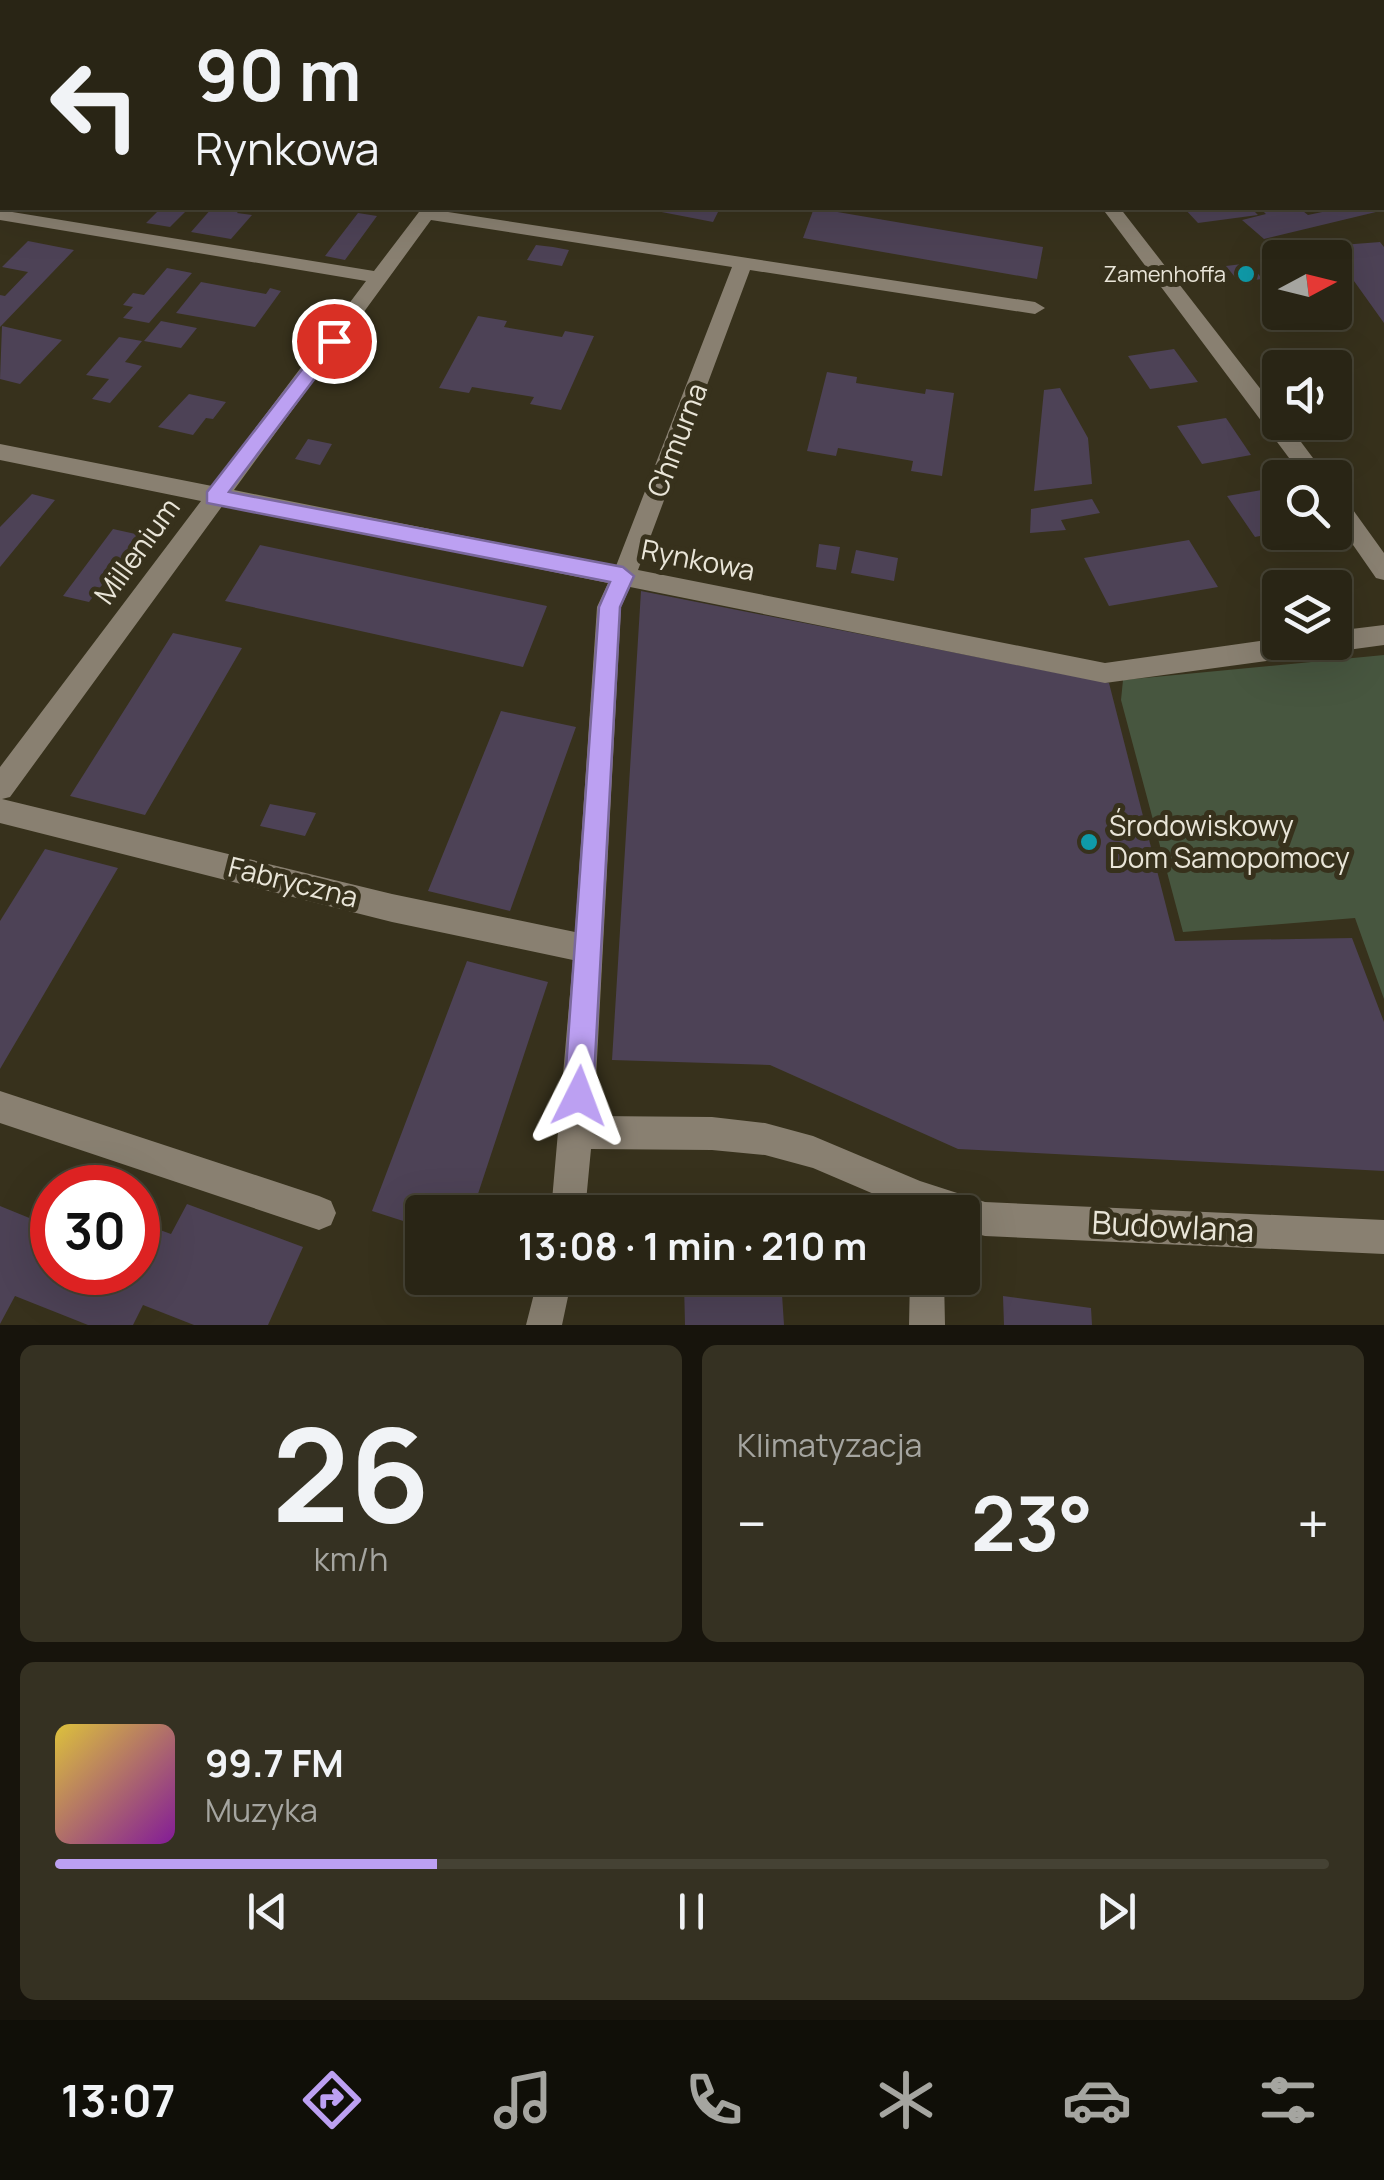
<!DOCTYPE html>
<html lang="pl">
<meta charset="utf-8">
<style>
:root{--surface:#292515;--page:#353122;--text:#f1f3f6;--muted:#a5a5a0;--line:#454234;--accent:#bca0f2}
body{margin:0;font-family:Manrope,sans-serif;background:var(--page);color:var(--text);height:100vh;display:flex;flex-direction:column;font-size:38px;white-space:nowrap}
*{box-sizing:border-box;margin:0}
p{font-size:32px;color:var(--muted)}
.icon{flex:none;width:55px;height:55px;fill:none;stroke:currentColor;stroke-width:2;stroke-linecap:round;stroke-linejoin:round}
.map{position:relative;height:1325px;overflow:hidden}
.side{display:flex;flex-direction:column;gap:20px;padding:20px;background:#17140c;flex:1}
.side>*{flex:none}
.banner{position:absolute;left:0px;top:0px;width:1385px;height:210px;box-shadow:0 10px 40px #0002,0 0 0 2px var(--line);background:#292515;color:var(--text);overflow:hidden}
.needle{width:65px;rotate:83deg}
.tools{position:absolute;left:1262px;top:240px;display:grid;gap:20px}
.tools a{display:grid;place-items:center;width:90px;height:90px;border-radius:10px;background:var(--surface);box-shadow:0 10px 40px #0002,0 0 0 2px var(--line);font-size:50px}
.speed{position:absolute;left:30px;top:1165px;display:flex;gap:20px;font-size:50px;font-weight:700;text-align:center}
.speed>*{display:grid;place-content:center;width:130px;height:130px;border-radius:50%;background:var(--surface);box-shadow:0 10px 40px #0002,0 0 0 2px var(--line);line-height:1}
.speed .limit{border:15px solid #d22;background:#fff;color:#111}
.pin{position:absolute;display:grid;place-items:center;width:85px;height:85px;color:#fff;margin:-42px;border:5px solid #fff;border-radius:50%;box-shadow:0 2px 10px #0007}
.me{position:absolute;width:110px;margin:-55px;rotate:3deg;stroke-linejoin:round;filter:drop-shadow(0 0 8px #0008)}
.turn{display:flex;align-items:center;gap:35px;height:210px;padding:0 30px;font-size:45px}
.turn .icon{width:130px;height:130px;stroke-width:2.5}
.turn b{display:block;font-size:70px;line-height:85px}
.big{font-size:75px;font-weight:700;line-height:1.1}
.side .card{flex:1;display:flex;flex-direction:column;justify-content:center;gap:15px;min-width:0;padding:0 35px;border-radius:15px;background:var(--page)}
.side .dial{align-items:center;gap:0}
.dial b{font-size:130px;line-height:1}
.song{display:flex;align-items:center;gap:30px}
.cover{width:120px;height:120px;border-radius:15px;background:linear-gradient(135deg,hsl(50 70% 55%),hsl(290 70% 35%))}
.played{height:10px;border-radius:5px;background:linear-gradient(90deg,var(--accent) 30%,var(--line) 30%)}
.keys{display:flex;justify-content:space-around;direction:ltr}
.heat{display:flex;justify-content:space-between;align-items:center;font-size:55px;direction:ltr}
.side .tiles{flex:1;display:grid;gap:20px;grid-template-columns:1fr 1fr}
.card:last-child{grid-column:span 2}
.trip{position:absolute;left:405px;top:1195px;width:575px;height:100px;border-radius:10px;background:var(--surface);box-shadow:0 10px 40px #0002,0 0 0 2px var(--line);font-weight:700;line-height:100px;text-align:center}
.tab-bar{display:flex;height:160px;justify-content:space-around;align-items:center;background:#100f08;color:var(--muted)}
.tab-bar .icon{width:70px;height:70px}
.tab-bar .current{color:var(--accent)}
.tab-bar b{font-size:45px;color:var(--text)}
.map>svg:first-child{display:block}
.green{fill:#47563f}
.building{fill:#4d4256}
.lines{fill:none;stroke-linecap:round;stroke-linejoin:round}
.path{stroke:#6f6a57;stroke-width:4;stroke-dasharray:1 5;stroke-linecap:butt}
.minor{fill:#898071;fill-rule:evenodd}
.route{fill:#bca0f2;stroke:#7a689d;stroke-width:2.5}
.culture-dot{fill:#0f9aa8;stroke:#37311c;stroke-width:4}
.labels{text-anchor:middle;stroke-width:10;stroke-linejoin:round;paint-order:stroke}
.far-poi-label{font-size:22px;fill:#e9e5d8;stroke:#37311c;text-anchor:end}
.street-label{font-size:28px;fill:#e9e5d8;stroke:#37311c}
.poi-label{font-size:28px;fill:#e9e5d8;stroke:#37311c;text-anchor:start}
.near-street-label{font-size:32px;fill:#e9e5d8;stroke:#37311c}
</style>
<div class="map">
<svg width="1384" height="1325" viewBox="0 0 1384 1325">
<rect width="100%" height="100%" fill="#37311c"/>
<!-- green -->
<path class="green" d="M1384,655v344l-29,-81 -172,14 -62,-232 2,-20z"/>
<!-- building -->
<path class="building" d="M161,208h28l-19,19 -24,-4z
M212,208h29l-4,5 15,2 -21,24 -40,-7z
M641,208h79l-7,14z
M814,208l229,39 -6,32 -234,-41z
M1184,208h67l7,7 -60,8z
M1260,208h39l9,7 33,-7h29l6,4 -112,27 -22,-19 24,-6z
M358,213l19,3 -32,44 -20,-4z
M28,241l46,9 -74,77v-32l5,1 23,-24 -26,-5z
M1380,242l4,5v76l-55,-77z
M536,245l17,2 16,3 -7,16 -35,-6z
M1250,263l12,16 -23,3 -13,-16z
M167,268l25,5 -43,50 -26,-5 10,-11 -10,-2 10,-12 11,2z
M201,282l65,12 4,-6 11,3 -26,36 -79,-14z
M478,316l29,5 -3,6 58,10 3,-6 29,5 -33,74 -31,-6 4,-7 -62,-10 -3,6 -30,-5z
M161,321l36,7 -16,20 -37,-7z
M2,326l60,14 -42,44 -20,-5z
M119,337l23,4 -17,21 17,4 -32,37 -18,-4 17,-20 -23,-4z
M1174,349l24,33 -48,7 -22,-33z
M827,372l30,5 -1,6 69,11 1,-5 28,4 -12,83 -31,-5 2,-10 -75,-13 -2,8 -29,-5z
M1060,388l28,50 4,46 -58,7 10,-101z
M189,394l37,8 -13,17 -7,-1 -13,17 -35,-8z
M1226,418l25,37 -49,9 -25,-38z
M308,439l24,5 -12,21 -25,-6z
M1279,487l1,45 -25,5 -28,-41z
M32,494l23,6 -55,67v-40z
M1092,499l8,14 -39,7 5,10 -36,3 1,-24z
M113,529l27,6 -51,67 -26,-6z
M1189,540l29,47 -109,19 -25,-48z
M819,544l21,3 -4,23 -20,-3z
M260,545l287,61 -24,61 -298,-66z
M856,550l42,8 -4,23 -43,-8z
M641,591l468,92 66,258 177,-3 32,84v149l-426,-22 -188,-84 -158,-5z
M173,633l69,15 -97,167 -75,-19z
M501,711l75,16 -66,184 -82,-20z
M270,804l46,9 -11,23 -45,-10z
M45,849l73,19 -118,201v-148z
M467,961l81,21 -76,230h-50v15l-50,-16z
M187,1204l116,43 -35,78h-74l-51,-20 -10,20h-45l-73,-29 -15,28v-118l49,20 3,-6v52h86v-50l33,12z
M781,1279l3,46h-99l-1,-42z
M1003,1296l88,12 1,17h-88z"/>
<g class="lines">
<!-- path -->
<path class="path" d="M1233,0l5,2"/>
<!-- minor -->
<path class="minor" d="M592,0h30l1,2h-30z
M1131,0h18l1,2h-18z
M0,36h2v10h-2z
M1382,177h2v11h-2z
M422,208l613,94 10,6 -10,6 -285,-44 -112,300 467,93 175,-25v4h55v-11l49,-6v20l-279,38 -475,-96 -9,20 -27,509 118,1 53,6 48,13 107,45 65,21 399,18v34l-399,-18 -23,-6v-18h-46l-103,-44 -48,-13 -53,-5 -121,-1 -6,63h-34l22,-252 -181,-38 -392,-99v-56l201,-266 -201,-41v-16l212,42 154,-205 -366,-61v-10l374,61zM431,220l301,47 -116,299 -382,-76zM223,505l385,78 -11,24 -22,325 -183,-38 -390,-95 8,-2z
M1102,208h18l160,206v8h6l42,56h-24z
M1335,494l8,2 41,57v27l-8,-2 -41,-59z
M0,1091l319,105 12,5 5,12 -5,12 -12,5 -319,-107z
M538,1278h34l-10,47h-36z
M910,1278h34l1,47h-36z"/>
</g>
<!-- route -->
<path class="route" d="M334,335l9,6 -3,4 -111,147 394,75 11,9 -14,31 -27,489 -4,10 -10,4 -10,-4 -5,-10 35,-489 11,-25 -403,-79v-11l121,-156z"/>
<!-- markers -->
<g class="culture-dot">
<circle cx="1246" cy="274" r="10"/>
<circle cx="1089" cy="842" r="10"/>
</g>
<g class="labels">
<!-- far-poi labels -->
<g class="far-poi-label">
<text x="1226" y="282">Zamenhoffa</text>
</g>
<!-- street labels -->
<g class="street-label">
<text transform="translate(677 440) rotate(-69)" y="10">Chmurna</text>
<text transform="translate(137 551) rotate(-54)" y="10">Millenium</text>
<text transform="translate(698 560) rotate(11)" y="10">Rynkowa</text>
<text transform="translate(293 882) rotate(14)" y="10">Fabryczna</text>
</g>
<!-- poi labels -->
<g class="poi-label">
<text x="1109" y="836">Środowiskowy<tspan x="1109" dy="32">Dom Samopomocy</tspan></text>
</g>
<!-- near-street labels -->
<g class="near-street-label">
<text transform="translate(1173 1227) rotate(3)" y="11">Budowlana</text>
</g>
</g>
</svg>
<div class="tools">
<a><svg class="needle" viewBox="-14 -14 28 28"><path d="M0-13l5 13h-10z" fill="#e53935"/><path d="M0 13l5-13h-10z" fill="#a5a5a0"/></svg></a>
<a><svg class="icon" aria-label="sound" viewBox="0 0 24 24"><path d="M4 9h4l5-4v14l-5-4H4zM17 9q2 3 0 6"/></svg></a>
<a><svg class="icon" aria-label="search" viewBox="0 0 24 24"><circle cx="10" cy="10" r="6"/><path d="M15 15l6 6"/></svg></a>
<a><svg class="icon" aria-label="layers" viewBox="0 0 24 24"><path d="M12 4l9 5-9 5-9-5zM3 14l9 5 9-5"/></svg></a>
</div>
<div class="speed"><div class="limit">30</div></div>
<div class="pin" style="left:334px;top:341px;background:#d93025"><svg class="icon" aria-label="arrive" viewBox="0 0 24 24"><path d="M6 21V4h12l-3 4 3 4H6"/></svg></div>
<svg class="me" style="left:579px;top:1096px" viewBox="-20 -20 40 40"><path d="M0-17L14 15 0 8-14 15z" fill="#bca0f2" stroke="#fff" stroke-width="4"/></svg>
<div class="trip">13:08 · 1 min · 210 m</div>
<div class="banner">
<div class="turn"><svg class="icon" aria-label="left" viewBox="0 0 24 24"><path d="M17 20v-9H6M10 6l-5 5 5 5"/></svg><div><b>90 m</b>Rynkowa</div></div>
</div>
</div>
<section class="side">
<div class="tiles">
<div class="card dial"><b>26</b><p>km/h</p></div>
<div class="card"><p>Klimatyzacja</p>
<div class="heat"><a>−</a><b class="big">23°</b><a>+</a></div>
</div>
<div class="card">
<div class="song"><i class="cover"></i><div><b>99.7 FM</b><p>Muzyka</p></div></div>
<div class="played"></div>
<div class="keys"><svg class="icon" aria-label="previous" viewBox="0 0 24 24"><path d="M18 5L8 12l10 7zM5 5v14"/></svg><svg class="icon" aria-label="pause" viewBox="0 0 24 24"><path d="M8 5v14M16 5v14"/></svg><svg class="icon" aria-label="next" viewBox="0 0 24 24"><path d="M6 5l10 7-10 7zM19 5v14"/></svg></div>
</div>
</div>
</section>
<nav class="tab-bar">
<b>13:07</b>
<svg class="icon current" aria-label="directions" viewBox="0 0 24 24"><path d="M12 3l9 9-9 9-9-9zM9 14v-3h6M13 9l2 2-2 2"/></svg>
<svg class="icon" aria-label="music" viewBox="0 0 24 24"><path d="M9 18V5l10-2v13"/><circle cx="6" cy="18" r="3"/><circle cx="16" cy="16" r="3"/></svg>
<svg class="icon" aria-label="phone" viewBox="0 0 24 24"><path d="M5 4h4l2 5-3 2q2 4 5 5l2-3 5 2v4C11 20 4 13 5 4z"/></svg>
<svg class="icon" aria-label="climate" viewBox="0 0 24 24"><path d="M12 3v18M4 7l16 10M4 17L20 7"/></svg>
<svg class="icon" aria-label="car" viewBox="0 0 24 24"><path d="M5 17H2v-5l4-1 3-4h7l3 4 3 1v5h-3M9 17h6M6 11h13"/><circle cx="7" cy="17" r="2"/><circle cx="17" cy="17" r="2"/></svg>
<svg class="icon" aria-label="filters" viewBox="0 0 24 24"><path d="M4 7h16M4 17h16"/><circle cx="9" cy="7" r="2"/><circle cx="15" cy="17" r="2"/></svg>
</nav>
